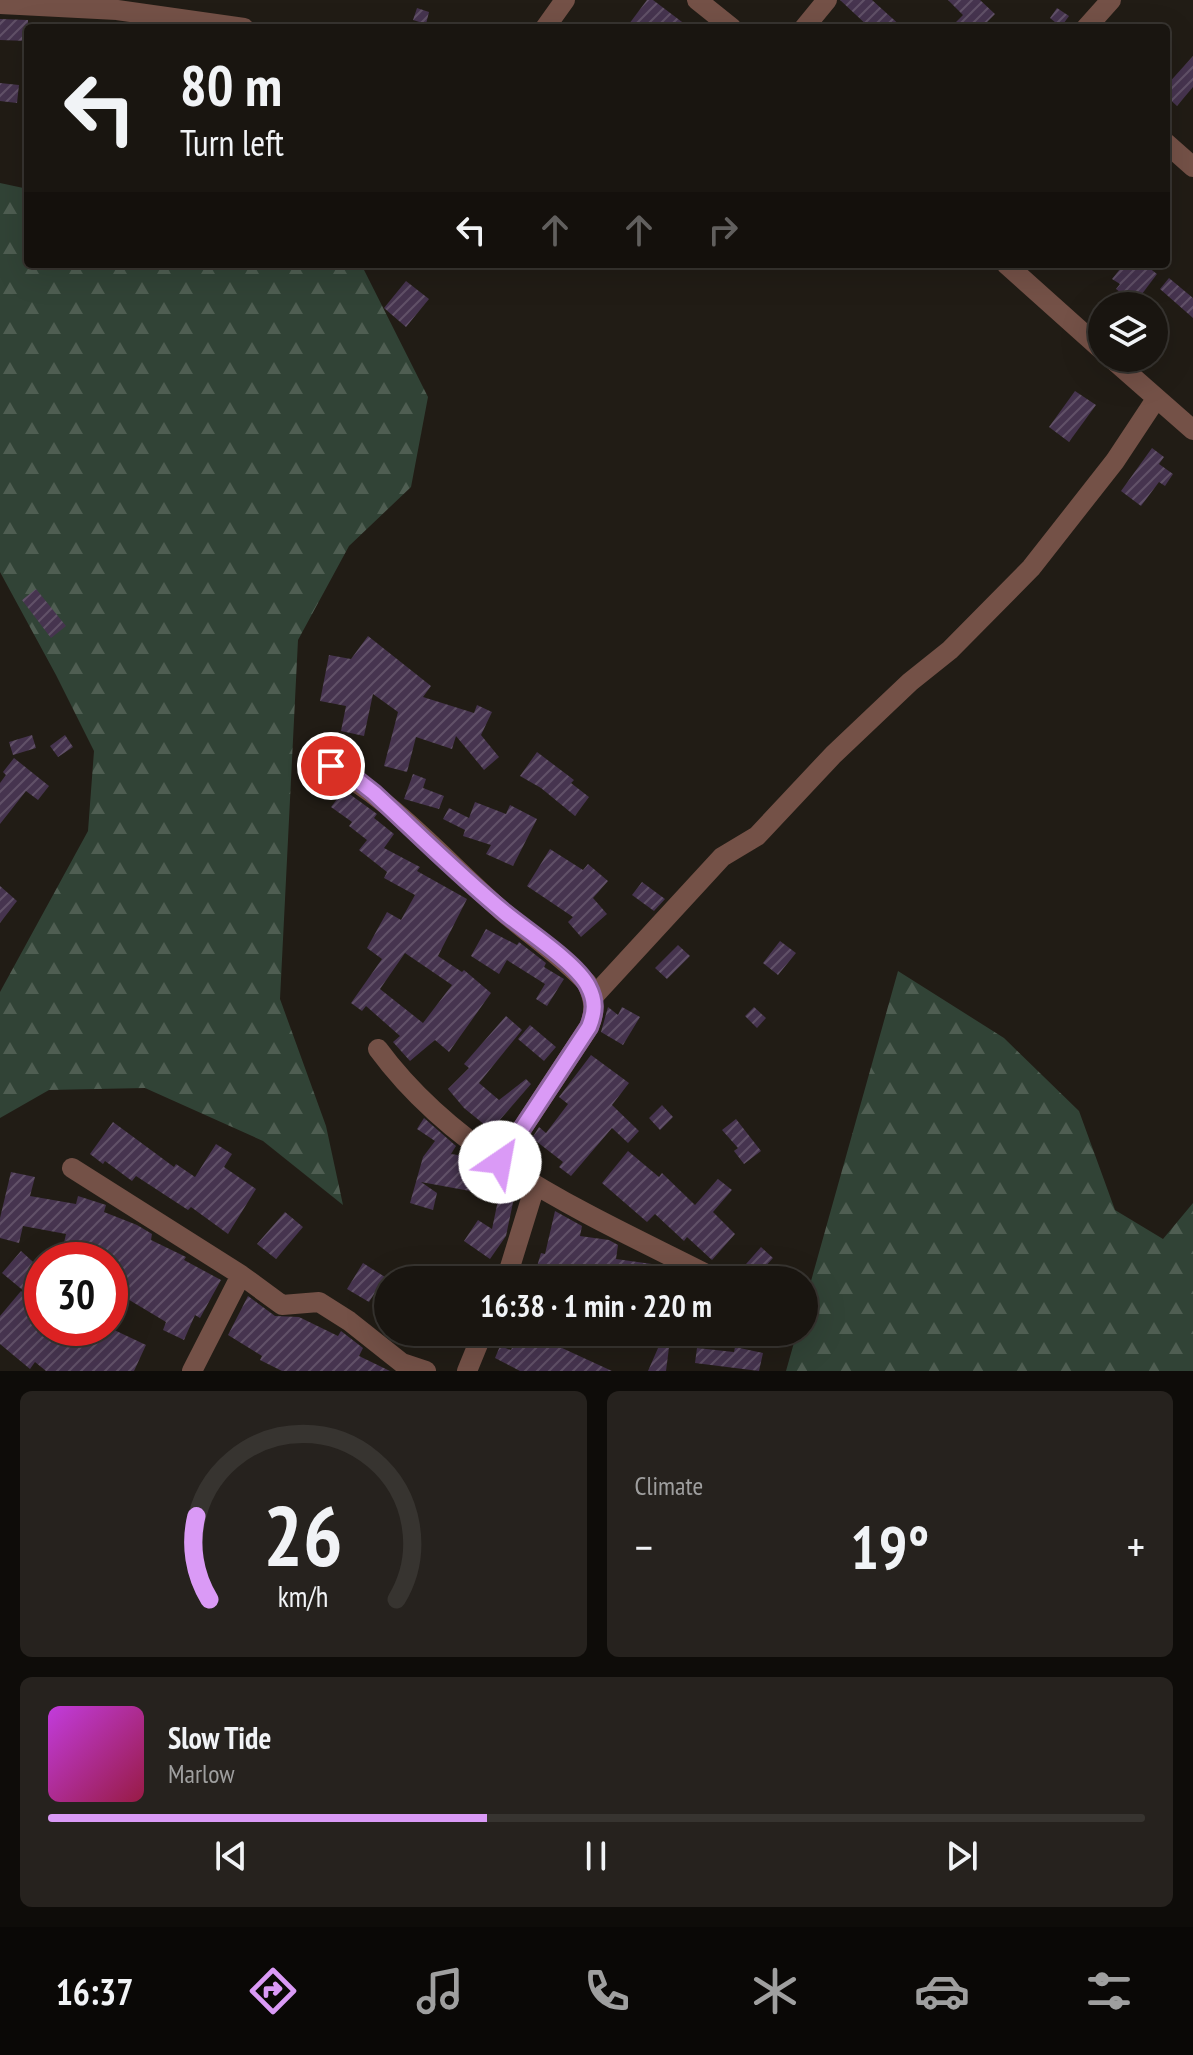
<!DOCTYPE html>
<meta charset="utf-8">
<style>
:root{--surface:#191510;--page:#26221e;--text:#f1f3f6;--muted:#9f9f9f;--line:#373430;--accent:#da9af6}
body{margin:0;font-family:"PT Sans Narrow",sans-serif;background:var(--page);color:var(--text);height:100vh;display:flex;flex-direction:column;font-size:30px;white-space:nowrap}
*{box-sizing:border-box;margin:0}
p{font-size:26px;color:var(--muted)}
.icon{flex:none;width:44px;height:44px;fill:none;stroke:currentColor;stroke-width:2;stroke-linecap:round;stroke-linejoin:round}
.map{position:relative;height:1371px;overflow:hidden}
.panel{display:flex;flex-direction:column;gap:20px;padding:20px;background:#0e0c09;flex:1}
.panel>*{flex:none}
.guide{position:absolute;left:24px;top:24px;width:1146px;height:244px;border-radius:8px;box-shadow:0 8px 32px #0002,0 0 0 2px var(--line);background:#191510;color:var(--text);overflow:hidden}
.fabs{position:absolute;left:1088px;top:292px;display:grid;gap:16px}
.fabs a{display:grid;place-items:center;width:80px;height:80px;border-radius:50%;background:var(--surface);box-shadow:0 8px 32px #0002,0 0 0 2px var(--line);font-size:40px}
.speed{position:absolute;left:24px;top:1242px;display:flex;gap:16px;font-size:40px;font-weight:700;text-align:center}
.speed>*{display:grid;place-content:center;width:104px;height:104px;border-radius:50%;background:var(--surface);box-shadow:0 8px 32px #0002,0 0 0 2px var(--line);line-height:1}
.speed .limit{border:12px solid #d22;background:#fff;color:#111}
.pin{position:absolute;display:grid;place-items:center;width:68px;height:68px;color:#fff;margin:-34px;border:4px solid #fff;border-radius:50%;box-shadow:0 2px 8px #0007}
.me{position:absolute;width:88px;margin:-44px;rotate:33deg;stroke-linejoin:round;filter:drop-shadow(0 0 6px #0008)}
.turn{display:flex;align-items:center;gap:28px;height:168px;padding:0 24px;font-size:36px}
.turn .icon{width:104px;height:104px;stroke-width:2.5}
.turn b{display:block;font-size:56px;line-height:68px}
.lanes{display:flex;align-items:center;height:76px;padding:0 24px;background:#0003;justify-content:center;gap:40px;direction:ltr}
.lanes .off{opacity:.35}
.big{font-size:60px;font-weight:800;line-height:1.1}
.panel .tile{flex:1;display:flex;flex-direction:column;justify-content:center;gap:12px;min-width:0;padding:0 28px;border-radius:12px;background:var(--page)}
.panel .dial{align-items:center;gap:0}
.dial svg{height:208px;overflow:visible;fill:none;stroke:var(--line);stroke-width:7;stroke-linecap:round;text-anchor:middle}
.dial text{fill:var(--text);stroke:none}
.song{display:flex;align-items:center;gap:24px}
.cover{width:96px;height:96px;border-radius:12px;background:linear-gradient(135deg,hsl(290 70% 55%),hsl(340 70% 35%))}
.played{height:8px;border-radius:4px;background:linear-gradient(90deg,var(--accent) 40%,var(--line) 40%)}
.keys{display:flex;justify-content:space-around;direction:ltr}
.heat{display:flex;justify-content:space-between;align-items:center;font-size:44px;direction:ltr}
.panel .tiles{flex:1;display:grid;gap:20px;grid-template-columns:1fr 1fr}
.tile:last-child{grid-column:span 2}
.trip{position:absolute;left:374px;top:1266px;width:444px;height:80px;border-radius:40px;background:var(--surface);box-shadow:0 8px 32px #0002,0 0 0 2px var(--line);font-weight:800;line-height:80px;text-align:center}
.dock{display:flex;height:128px;justify-content:space-around;align-items:center;background:#0a0806;color:var(--muted)}
.dock .icon{width:56px;height:56px}
.dock .selected{color:var(--accent)}
.dock b{font-size:36px;color:var(--text)}
.map>svg:first-child{display:block}
.forest{fill:url(#forest-firs)}
.building{fill:url(#building-hatch);fill-rule:evenodd}
.lines{fill:none;stroke-linecap:round;stroke-linejoin:round}
.minor{stroke:#745147;stroke-width:20}
.route-casing{stroke:#8e64a0;stroke-width:20}
.route{stroke:#da9af6;stroke-width:14}
</style>
<div class="map">
<svg width="1193" height="1371" viewBox="0 0 1193 1371">
<defs>
<pattern id="forest-firs" width="22" height="20" patternUnits="userSpaceOnUse" patternTransform="scale(2)"><rect width="22" height="20" fill="#314336"/><path d="M5 1l3.5 6h-7zM16 11l3.5 6h-7z" fill="#4f5e52"/></pattern>
<pattern id="building-hatch" width="6" height="6" patternUnits="userSpaceOnUse" patternTransform="scale(2)"><rect width="6" height="6" fill="#46344f"/><path d="M-1 1l2-2M0 6l6-6M5 7l2-2" fill="none" stroke="#615168"/></pattern>
</defs>
<rect width="100%" height="100%" fill="#211c15"/>
<!-- forest -->
<path class="forest" d="M0,183l28,6v75h333l67,133 -17,90 -62,59 -51,94 -18,359 46,127 17,79 -80,-64 -118,-53 -96,2 -49,28v-126l88,-161 6,-80 -38,-76 -56,-103z
M898,971l106,67 75,73 36,99 48,29 30,-36v168h-407l11,-39h7v-26z"/>
<!-- building -->
<path class="building" d="M647,0h6l37,28h-64z
M840,0h32l31,28h-33z
M948,0h32l15,14 -14,14h-31l13,-13z
M417,8l12,4 -3,12 -13,-4z
M1057,8l12,8 -8,11 -11,-9z
M0,19l28,1v21l-28,-1z
M1193,56v31l-16,19 -11,-10v-10z
M0,83l19,2 -2,18 -17,-2z
M1124,264h20l13,10 -18,24 -7,-5 -4,5 -12,-9 4,-5 -8,-5z
M1169,278l24,20v20l-33,-29z
M406,281l23,18 -23,28 -22,-19z
M1075,391l21,14 -27,37 -20,-15z
M1152,448l12,9 -5,7 14,10 -8,12 -6,-4 -18,24 -20,-15z
M36,589l30,37 -15,12 -29,-38z
M368,636l63,50 -8,11 51,16 3,-8 15,7 -11,23 18,22 -15,13 -28,-34 -4,13 -36,-12 -9,35 -23,-6 14,-54 -25,-18 -9,42 -23,-5 5,-25 -26,-5 9,-46 22,4z
M32,735l4,13 -23,7 -4,-13z
M65,735l8,12 -15,10 -8,-11z
M537,752l37,28 -3,3 18,14 -14,19 -34,-28 -21,-12z
M14,758l35,28 -11,14 -12,-9 -26,33v-41l6,-8 -3,-3z
M413,774l13,5 -3,9 21,8 -5,13 -35,-10z
M344,790l33,24 -3,4 20,16 -10,14 36,19 -3,4 50,28 -29,57 24,16 2,-2 27,23 -42,59 -14,-12 -25,21 -17,-19 7,-6 -34,-30 -4,5 -11,-8 31,-44 -15,-11 20,-36 14,8 14,-25 -31,-17 3,-6 -28,-22 8,-10 -18,-14 3,-4 -21,-15zM405,953l47,32 -29,38 -43,-34z
M475,802l31,12 4,-9 27,14 -24,47 -27,-12 5,-9 -28,-9 2,-6 -22,-11 6,-11 20,10z
M550,849l33,21 5,-6 20,17 -15,17 14,16 -26,23 -13,-15 5,-5 -46,-31z
M642,882l23,17 -11,12 -22,-16z
M0,886l17,15 -17,22z
M486,929l31,16 2,-3 27,21 -2,4 20,12 -17,27 -11,-7 9,-15 -38,-24 -8,14 -28,-18z
M780,941l16,12 -18,22 -15,-12z
M678,945l12,11 -23,23 -12,-11z
M608,1007l10,8 4,-8 18,10 -17,28 -22,-13z
M754,1007l12,11 -9,10 -12,-12z
M506,1016l16,14 -43,53 20,17 27,-21 5,5 -40,46 -27,-22 -16,-19 21,-21 -5,-4z
M530,1025l26,22 -12,14 -26,-22z
M591,1055l38,28 -17,22 27,26 -11,12 -16,-15 -41,48 -12,-9 4,-5 -31,-24 7,-11 7,6 22,-29 -9,-7z
M662,1105l11,12 -13,13 -11,-12z
M424,1118l32,28 -5,8 20,3 4,3 -5,31 -49,-9 16,11 -4,17 -23,-7 13,-46 12,-16 -18,-12z
M736,1119l25,32 -17,13 -10,-13 4,-3 -16,-18z
M113,1122l61,45 2,-3 19,13 21,-33 16,10 -8,13 32,22 -28,45 -37,-27 -3,3 -52,-34 -4,5 -27,-20 -2,3 -13,-10z
M628,1151l31,26 3,-4 33,32 23,-26 14,11 -19,22 22,22 -23,26 -25,-23 -3,4 -29,-27 -8,8 -45,-39z
M11,1172l24,5 -5,19 46,8 2,-8 28,9 -2,7 33,13 15,9 -1,6 35,17 -2,3 37,20 -21,38 -5,-3 -11,25 -21,-10 3,-8 -45,-27 -6,26 -5,-1v-60h-50l6,-26 -43,-8 -4,17 -19,-5v-20z
M502,1181l14,7 -10,48 -16,23 -26,-18 14,-21 14,9z
M555,1211l27,15 -2,10 29,4 9,5 -2,14 43,6 -2,15h-52l-24,-3v3h-48l8,-27 4,1z
M285,1212l18,15 -27,32 -19,-15z
M761,1247l12,11 -20,22h-21z
M21,1251l21,19 -17,22 -23,-19z
M363,1263l22,14 -16,25 -22,-13z
M21,1291l21,17v20h68l36,17 -12,26h-88l-11,-9 -5,7 -30,-25v-28z
M248,1296l27,20 24,1 39,19 3,-5 22,17 -4,8 31,15h-108l-22,-11 2,-4 -34,-21z
M519,1332h31l16,7 -4,9 50,23h-92l-25,-13 5,-12 11,4z
M665,1332h6l-5,39h-18z
M735,1347l28,6 -4,18 -64,-8 2,-15 37,4z"/>
<g class="lines">
<!-- minor -->
<path class="minor" d="M697,0l35,28
M0,4l117,6 127,18
M545,28l20,-28
M804,28l23,-28
M1086,28l25,-28
M1166,143l27,24
M1006,264l96,86
M1111,358l82,72
M316,759c73,35 126,99 186,152 28,24 59,45 85,72 7,17 9,27 2,44l-89,135
M593,997l129,-140 35,-21 76,-81 77,-73 40,-32 81,-82 84,-107 41,-62
M378,1049c84,114 217,168 340,231
M72,1168l169,107 41,30 37,-3 30,19 53,42 24,8
M506,1280l29,-94
M192,1371l49,-96
M467,1371l16,-39"/>
</g>
<g class="lines">
<defs>
<path id="route" d="M331,766l29,16 14,11c43,40 86,83 131,120 22,18 71,50 83,73 8,15 7,26 1,41l-89,135"/>
</defs>
<!-- route casing -->
<use href="#route" class="route-casing"/>
<!-- route -->
<use href="#route" class="route"/>
</g>
</svg>
<div class="fabs">
<a><svg class="icon" aria-label="layers" viewBox="0 0 24 24"><path d="M12 4l9 5-9 5-9-5zM3 14l9 5 9-5"/></svg></a>
</div>
<div class="speed"><div class="limit">30</div></div>
<div class="pin" style="left:331px;top:766px;background:#d93025"><svg class="icon" aria-label="arrive" viewBox="0 0 24 24"><path d="M6 21V4h12l-3 4 3 4H6"/></svg></div>
<svg class="me" style="left:500px;top:1162px" viewBox="-20 -20 40 40"><circle r="19" fill="#fff"/><path d="M0-13L10 11 0 6-10 11z" fill="#da9af6"/></svg>
<div class="trip">16:38 · 1 min · 220 m</div>
<div class="guide">
<div class="turn"><svg class="icon" aria-label="left" viewBox="0 0 24 24"><path d="M17 20v-9H6M10 6l-5 5 5 5"/></svg><div><b>80 m</b>Turn left</div></div>
<div class="lanes"><svg class="icon" aria-label="left" viewBox="0 0 24 24"><path d="M17 20v-9H6M10 6l-5 5 5 5"/></svg><svg class="icon off" aria-label="ahead" viewBox="0 0 24 24"><path d="M12 20V5M6 11l6-6 6 6"/></svg><svg class="icon off" aria-label="ahead" viewBox="0 0 24 24"><path d="M12 20V5M6 11l6-6 6 6"/></svg><svg class="icon off" aria-label="right" viewBox="0 0 24 24"><path d="M7 20v-9h11M14 6l5 5-5 5"/></svg></div>
</div>
</div>
<section class="panel">
<div class="tiles">
<div class="tile dial"><svg viewBox="0 0 100 80">
<path d="M14 69A42 42 0 1 1 86 69"/>
<path d="M14 69A42 42 0 0 1 9 37" stroke="#da9af6"/>
<text x="50" y="56" font-size="32" font-weight="700">26</text>
<text x="50" y="72" font-size="11">km/h</text>
</svg></div>
<div class="tile"><p>Climate</p>
<div class="heat"><a>−</a><b class="big">19°</b><a>+</a></div>
</div>
<div class="tile">
<div class="song"><i class="cover"></i><div><b>Slow Tide</b><p>Marlow</p></div></div>
<div class="played"></div>
<div class="keys"><svg class="icon" aria-label="previous" viewBox="0 0 24 24"><path d="M18 5L8 12l10 7zM5 5v14"/></svg><svg class="icon" aria-label="pause" viewBox="0 0 24 24"><path d="M8 5v14M16 5v14"/></svg><svg class="icon" aria-label="next" viewBox="0 0 24 24"><path d="M6 5l10 7-10 7zM19 5v14"/></svg></div>
</div>
</div>
</section>
<nav class="dock">
<b>16:37</b>
<svg class="icon selected" aria-label="directions" viewBox="0 0 24 24"><path d="M12 3l9 9-9 9-9-9zM9 14v-3h6M13 9l2 2-2 2"/></svg>
<svg class="icon" aria-label="music" viewBox="0 0 24 24"><path d="M9 18V5l10-2v13"/><circle cx="6" cy="18" r="3"/><circle cx="16" cy="16" r="3"/></svg>
<svg class="icon" aria-label="phone" viewBox="0 0 24 24"><path d="M5 4h4l2 5-3 2q2 4 5 5l2-3 5 2v4C11 20 4 13 5 4z"/></svg>
<svg class="icon" aria-label="climate" viewBox="0 0 24 24"><path d="M12 3v18M4 7l16 10M4 17L20 7"/></svg>
<svg class="icon" aria-label="car" viewBox="0 0 24 24"><path d="M5 17H2v-5l4-1 3-4h7l3 4 3 1v5h-3M9 17h6M6 11h13"/><circle cx="7" cy="17" r="2"/><circle cx="17" cy="17" r="2"/></svg>
<svg class="icon" aria-label="filters" viewBox="0 0 24 24"><path d="M4 7h16M4 17h16"/><circle cx="9" cy="7" r="2"/><circle cx="15" cy="17" r="2"/></svg>
</nav>
